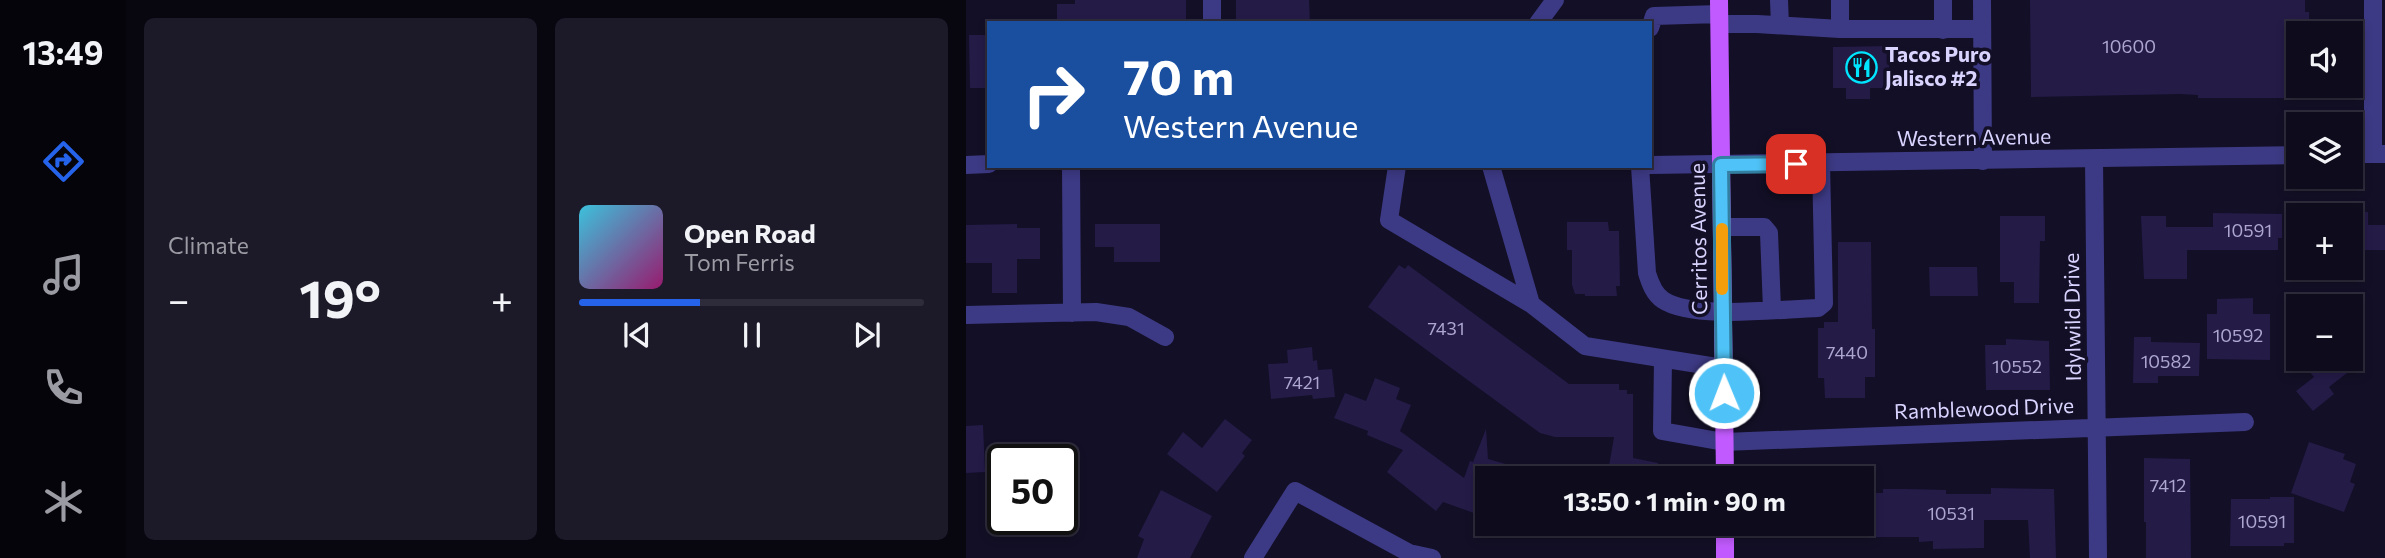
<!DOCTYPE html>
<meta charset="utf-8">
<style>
:root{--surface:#0e0b1c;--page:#1c1929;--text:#f1f3f6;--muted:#9b9ba3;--line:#2e2b3b;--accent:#2563eb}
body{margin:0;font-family:Commissioner,sans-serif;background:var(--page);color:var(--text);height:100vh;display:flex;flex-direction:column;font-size:26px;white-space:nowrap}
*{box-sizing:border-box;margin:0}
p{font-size:23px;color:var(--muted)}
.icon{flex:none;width:38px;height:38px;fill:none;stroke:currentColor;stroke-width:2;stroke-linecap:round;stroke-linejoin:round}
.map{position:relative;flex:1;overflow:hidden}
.details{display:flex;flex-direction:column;gap:18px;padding:18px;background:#08060f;width:840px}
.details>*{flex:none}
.guide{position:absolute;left:21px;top:21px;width:665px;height:147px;border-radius:0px;box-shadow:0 4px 10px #0003,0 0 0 2px var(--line);background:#1a4fa0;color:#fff;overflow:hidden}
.buttons{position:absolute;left:1320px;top:21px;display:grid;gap:14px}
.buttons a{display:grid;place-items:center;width:77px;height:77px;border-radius:0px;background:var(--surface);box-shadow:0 4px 10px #0003,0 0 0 2px var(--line);font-size:35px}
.speed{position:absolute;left:21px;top:444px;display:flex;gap:14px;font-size:35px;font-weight:700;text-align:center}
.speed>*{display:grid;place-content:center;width:91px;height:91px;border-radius:50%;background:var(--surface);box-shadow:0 4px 10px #0003,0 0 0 2px var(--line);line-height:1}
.speed .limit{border:4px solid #111;border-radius:10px;background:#fff;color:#111}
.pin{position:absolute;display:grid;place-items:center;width:60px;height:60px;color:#fff;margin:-30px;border-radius:14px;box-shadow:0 4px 10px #0006}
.me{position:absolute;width:77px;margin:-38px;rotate:359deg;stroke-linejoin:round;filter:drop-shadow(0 0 5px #0008)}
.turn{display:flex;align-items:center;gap:24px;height:147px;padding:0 21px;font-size:32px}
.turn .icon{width:91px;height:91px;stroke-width:2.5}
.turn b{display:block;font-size:49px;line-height:60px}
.big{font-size:52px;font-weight:700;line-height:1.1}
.details .widget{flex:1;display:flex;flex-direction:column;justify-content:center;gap:10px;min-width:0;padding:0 24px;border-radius:10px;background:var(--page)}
.song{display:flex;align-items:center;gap:21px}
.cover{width:84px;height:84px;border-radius:10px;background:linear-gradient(135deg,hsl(190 70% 55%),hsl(320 70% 35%))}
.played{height:7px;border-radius:4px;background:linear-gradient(90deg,var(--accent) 35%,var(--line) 35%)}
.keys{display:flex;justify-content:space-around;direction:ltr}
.heat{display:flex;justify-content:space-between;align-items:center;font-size:38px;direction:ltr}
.details .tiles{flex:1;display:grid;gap:18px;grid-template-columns:repeat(2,1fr)}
.trip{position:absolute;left:509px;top:466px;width:399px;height:70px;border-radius:0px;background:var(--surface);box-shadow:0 4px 10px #0003,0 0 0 2px var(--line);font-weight:700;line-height:70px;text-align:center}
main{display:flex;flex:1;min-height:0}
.tabs{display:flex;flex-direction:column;width:126px;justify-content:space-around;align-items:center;background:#06040b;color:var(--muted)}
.tabs .icon{width:49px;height:49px}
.tabs .active{color:var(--accent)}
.tabs b{font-size:32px;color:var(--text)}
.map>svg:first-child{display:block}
.building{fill:#241b47}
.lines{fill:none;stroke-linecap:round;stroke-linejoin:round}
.minor{stroke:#3d3a85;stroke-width:18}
.major{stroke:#c25bff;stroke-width:18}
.route-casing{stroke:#337fa1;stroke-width:18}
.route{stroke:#4fc3f7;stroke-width:12}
.slow{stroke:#f59e0b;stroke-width:12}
.labels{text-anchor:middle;stroke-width:7;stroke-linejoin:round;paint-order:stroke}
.number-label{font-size:18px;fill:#aca6d1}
.poi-label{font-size:21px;font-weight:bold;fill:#d9d4ff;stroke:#130f26;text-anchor:start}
.street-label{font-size:21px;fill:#d9d4ff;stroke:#130f26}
</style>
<main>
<nav class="tabs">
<b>13:49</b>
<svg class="icon active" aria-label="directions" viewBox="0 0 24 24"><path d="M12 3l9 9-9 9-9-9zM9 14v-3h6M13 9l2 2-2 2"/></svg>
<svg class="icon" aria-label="music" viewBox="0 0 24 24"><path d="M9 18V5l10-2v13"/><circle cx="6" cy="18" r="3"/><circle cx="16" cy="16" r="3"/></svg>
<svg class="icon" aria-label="phone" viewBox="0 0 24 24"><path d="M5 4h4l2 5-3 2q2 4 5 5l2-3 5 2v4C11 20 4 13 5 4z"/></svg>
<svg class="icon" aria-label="climate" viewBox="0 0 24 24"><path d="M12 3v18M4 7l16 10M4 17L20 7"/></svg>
</nav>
<section class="details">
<div class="tiles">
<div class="widget"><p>Climate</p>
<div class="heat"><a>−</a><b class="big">19°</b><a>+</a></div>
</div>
<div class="widget">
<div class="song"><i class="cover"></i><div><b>Open Road</b><p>Tom Ferris</p></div></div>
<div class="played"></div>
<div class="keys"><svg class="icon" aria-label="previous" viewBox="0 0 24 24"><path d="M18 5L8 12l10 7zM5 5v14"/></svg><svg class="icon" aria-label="pause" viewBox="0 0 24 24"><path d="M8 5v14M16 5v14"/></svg><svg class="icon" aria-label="next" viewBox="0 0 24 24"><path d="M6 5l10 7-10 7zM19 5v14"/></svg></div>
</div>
</div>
</section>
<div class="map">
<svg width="1419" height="558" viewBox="0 0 1419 558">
<rect width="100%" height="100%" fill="#130f26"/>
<!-- building -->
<path class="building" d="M109,0h111v22l-129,1v-19h18z
M270,0h73l1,23h-74z
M1064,0h275v12h4v21h-11v65h-100v-3l-18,-1 -149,3z
M3,35h20v53h-19z
M923,46v42h-19v11h-24v-11h-13v-41z
M1384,212h18v13h17v25h-35z
M1247,213l69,1v24h-4v12h-91v29h-43l-3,-63h25v11h47z
M1034,216h45v25h-5l-1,62h-25v-21h-14z
M601,222h41l1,9h10l1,55h-4l1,10h-32v-2h-10l-3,-9v-35h-5z
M51,224v4h23v31h-23v34h-25v-30h-26v-38z
M129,224h65v38h-46v-15h-19z
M872,242h33l1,87h3v48h-10v21h-40l-1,-20h-6v-50h6v-6h14z
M433,265l6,4 3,-4 161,119h50v6h8v4h6v64l25,5 -2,15h-49l7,-41h-59l-15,-4 -172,-126z
M963,267h48l1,29h-48z
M1287,298v16h17v46l-63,-1v-45h10v-15z
M1168,337h17v5l49,1 -1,33h-41v7h-25z
M1040,339l43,2 1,49h-64l-1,-45h21z
M346,347l1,14 4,-1 1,10 14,-1 3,28 -22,2 -1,-4 -41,4 -3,-35 20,-1 -1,-13z
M1333,359h37l11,14 -18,14 5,7 -21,17 -17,-20 18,-14z
M409,378l25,10 -4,11 15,6 -11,26 64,47 6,-17 3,1 13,-33 2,30 49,14 -1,5h-48v40l-45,-16 -7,9 -49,-39 16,-22 -36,-15 1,-4 -34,-13 11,-25 21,8z
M259,419l27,21 -10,13 3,3 -28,36 -50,-38 16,-22 19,16z
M17,425l2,47 -19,1v-47z
M1343,442l36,12 -2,5 13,5 -6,18 5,2 -11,28 -53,-19z
M1178,458l46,1 1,99h-45v-36h-2z
M1025,488l63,1 2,69h-26l-2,-38h-44v28l-51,1v-8l-14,1v-5h-57v-44h21v-4h24l39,1v4h45z
M195,490l51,26 -22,42h-53l7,-19 -6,-3z
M1304,497h24v46h-10v3h-54l1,-47h39z"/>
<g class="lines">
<!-- minor -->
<path class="minor" d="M246,0v23
M813,0l1,25
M874,0v29
M977,0v30
M1016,0l1,161
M572,23l17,-23
M754,24h37l83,5h142
M684,28l4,-12 65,-2
M1384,46h23
M1384,154h35
M1407,154v-154
M1128,159l4,399
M0,165l23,-1
M684,165l648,-10
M105,166l1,147
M431,166l-8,54 142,84
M525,166l40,138 54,42 138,22
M674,166l7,107c3,10 7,21 16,27 30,20 117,9 155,8l6,-5 -3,-140
M756,227h42l5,6 3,76
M0,315l130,-3 33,5 36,20
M697,359l-1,72 62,11 521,-20
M287,558l42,-67 114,62 23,5"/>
<!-- major -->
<path class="major" d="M753,0l6,478
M759,523v35"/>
</g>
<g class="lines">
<defs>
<path id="route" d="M758,393l-3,-228 75,-1"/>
</defs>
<!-- route casing -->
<use href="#route" class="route-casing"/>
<!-- route -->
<use href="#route" class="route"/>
<!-- slow -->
<path class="slow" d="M756,229v60"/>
</g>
<!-- icons -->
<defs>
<symbol id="restaurant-ring" viewBox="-11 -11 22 22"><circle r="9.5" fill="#130f26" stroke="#00e5ff" stroke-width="1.5"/><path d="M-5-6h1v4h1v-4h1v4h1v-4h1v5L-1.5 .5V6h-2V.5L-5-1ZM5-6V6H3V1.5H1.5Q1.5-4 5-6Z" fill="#00e5ff"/></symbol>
</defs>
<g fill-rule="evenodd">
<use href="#restaurant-ring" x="878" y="50" width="35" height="35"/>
</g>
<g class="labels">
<!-- number labels -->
<g class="number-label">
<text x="1163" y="53">10600</text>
<text x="1282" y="237">10591</text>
<text x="480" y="335">7431</text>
<text x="1272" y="342">10592</text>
<text x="881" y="359">7440</text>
<text x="1200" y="368">10582</text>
<text x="1051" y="373">10552</text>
<text x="336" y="389">7421</text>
<text x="1202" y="492">7412</text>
<text x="985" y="520">10531</text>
<text x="1296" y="528">10591</text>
</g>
<!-- poi labels -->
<g class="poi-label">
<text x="919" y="62">Tacos Puro<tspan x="919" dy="24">Jalisco #2</tspan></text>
</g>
<!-- street labels -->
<g class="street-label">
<text transform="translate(1008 138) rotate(-1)" y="7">Western Avenue</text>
<text transform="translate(733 239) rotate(-91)" y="7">Cerritos Avenue</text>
<text transform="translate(1107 317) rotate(-91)" y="7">Idylwild Drive</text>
<text transform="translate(1018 409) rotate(-2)" y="7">Ramblewood Drive</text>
</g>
</g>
</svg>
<div class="buttons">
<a><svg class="icon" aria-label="sound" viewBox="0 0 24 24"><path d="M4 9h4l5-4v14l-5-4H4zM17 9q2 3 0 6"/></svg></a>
<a><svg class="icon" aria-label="layers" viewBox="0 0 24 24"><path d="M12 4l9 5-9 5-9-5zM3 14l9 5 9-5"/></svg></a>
<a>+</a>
<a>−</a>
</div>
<div class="speed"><div class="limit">50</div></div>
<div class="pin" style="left:830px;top:164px;background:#d93025"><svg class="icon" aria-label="arrive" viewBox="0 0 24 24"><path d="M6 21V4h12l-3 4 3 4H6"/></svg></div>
<svg class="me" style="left:758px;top:393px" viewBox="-20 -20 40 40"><circle r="17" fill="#4fc3f7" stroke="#fff" stroke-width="3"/><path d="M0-11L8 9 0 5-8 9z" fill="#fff"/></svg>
<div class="trip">13:50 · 1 min · 90 m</div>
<div class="guide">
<div class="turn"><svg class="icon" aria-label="right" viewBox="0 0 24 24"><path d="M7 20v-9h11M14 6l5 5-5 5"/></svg><div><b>70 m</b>Western Avenue</div></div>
</div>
</div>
</main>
